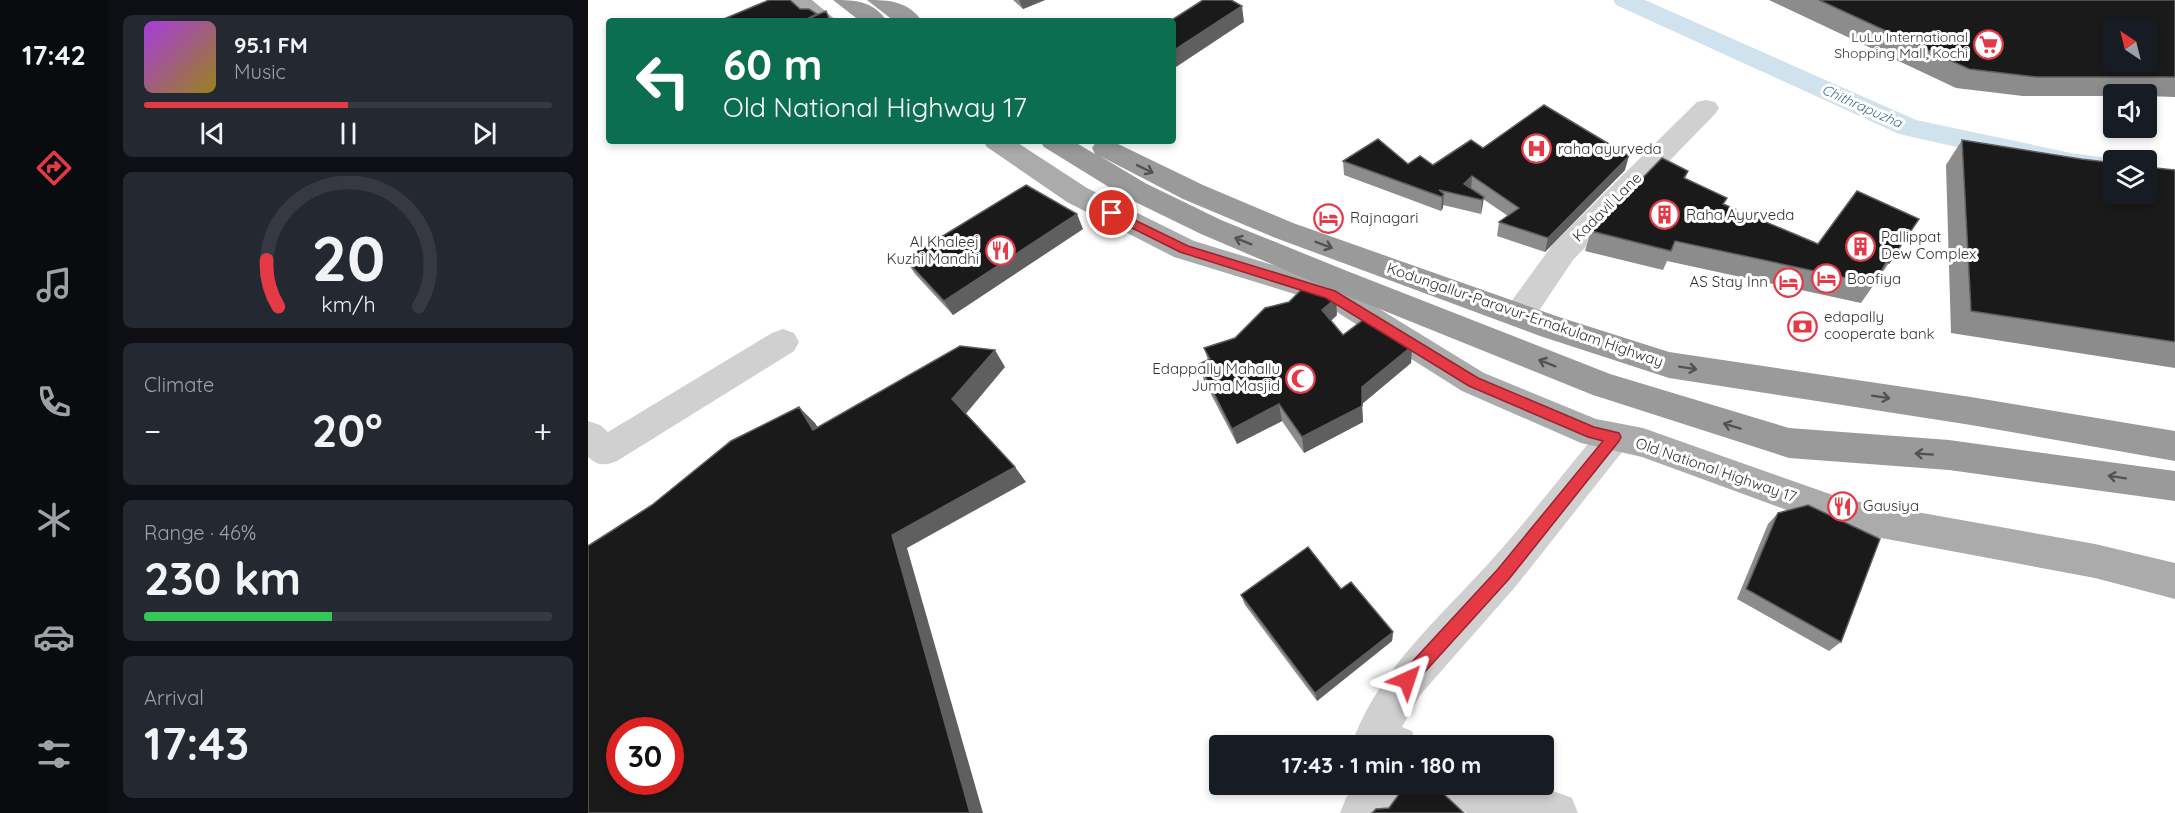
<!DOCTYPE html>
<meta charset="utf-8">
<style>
:root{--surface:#171b24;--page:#242831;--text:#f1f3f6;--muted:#9ea1a6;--line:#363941;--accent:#e63946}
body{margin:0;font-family:Quicksand,sans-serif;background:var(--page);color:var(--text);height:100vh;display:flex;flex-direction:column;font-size:22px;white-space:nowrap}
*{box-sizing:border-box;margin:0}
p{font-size:20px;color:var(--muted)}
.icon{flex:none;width:33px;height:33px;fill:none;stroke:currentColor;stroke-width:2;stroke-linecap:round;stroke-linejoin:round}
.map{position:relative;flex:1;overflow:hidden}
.details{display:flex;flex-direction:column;gap:15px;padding:15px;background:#0d0f14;width:480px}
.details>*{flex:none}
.banner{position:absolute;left:18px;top:18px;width:570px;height:126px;border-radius:6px;box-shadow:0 3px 9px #0003;background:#0b6e4f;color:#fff;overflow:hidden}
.needle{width:39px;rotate:325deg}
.tools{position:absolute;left:1515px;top:18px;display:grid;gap:12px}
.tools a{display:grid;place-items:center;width:54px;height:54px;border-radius:6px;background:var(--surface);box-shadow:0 3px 9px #0003;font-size:30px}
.speed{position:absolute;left:18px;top:717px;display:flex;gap:12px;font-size:30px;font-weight:700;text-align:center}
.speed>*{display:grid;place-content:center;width:78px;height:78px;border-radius:50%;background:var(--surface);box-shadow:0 3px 9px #0003;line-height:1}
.speed .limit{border:9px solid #d22;background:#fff;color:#111}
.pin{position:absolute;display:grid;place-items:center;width:51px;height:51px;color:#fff;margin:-26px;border:3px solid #fff;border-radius:50%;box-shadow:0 2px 6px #0007}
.me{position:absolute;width:66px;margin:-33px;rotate:42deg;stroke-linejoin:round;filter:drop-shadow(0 0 4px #0008)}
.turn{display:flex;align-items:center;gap:21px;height:126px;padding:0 18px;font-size:27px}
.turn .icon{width:78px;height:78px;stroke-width:2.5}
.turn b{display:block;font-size:42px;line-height:51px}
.big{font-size:45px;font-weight:800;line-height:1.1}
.details .card{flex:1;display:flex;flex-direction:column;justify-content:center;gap:9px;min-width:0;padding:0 21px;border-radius:9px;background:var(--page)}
.details .dial{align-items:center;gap:0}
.dial svg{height:156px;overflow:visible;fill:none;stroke:var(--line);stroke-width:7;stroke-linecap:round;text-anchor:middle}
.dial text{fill:var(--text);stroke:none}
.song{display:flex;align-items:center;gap:18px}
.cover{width:72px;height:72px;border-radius:9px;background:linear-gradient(135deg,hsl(280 70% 55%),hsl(50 70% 35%))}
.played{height:6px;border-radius:3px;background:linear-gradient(90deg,var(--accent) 50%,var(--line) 50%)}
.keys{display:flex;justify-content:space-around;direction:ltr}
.heat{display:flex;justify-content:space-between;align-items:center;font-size:33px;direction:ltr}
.charge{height:9px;border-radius:4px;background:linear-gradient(90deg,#34c759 46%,var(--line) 0)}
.trip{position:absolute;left:621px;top:735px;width:345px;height:60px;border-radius:6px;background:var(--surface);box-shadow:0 3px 9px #0003;font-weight:800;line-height:60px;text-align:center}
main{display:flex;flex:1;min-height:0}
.tabs{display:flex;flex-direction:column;width:108px;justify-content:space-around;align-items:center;background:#090b0e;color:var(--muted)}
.tabs .icon{width:42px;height:42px}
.tabs .active{color:var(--accent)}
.tabs b{font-size:27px;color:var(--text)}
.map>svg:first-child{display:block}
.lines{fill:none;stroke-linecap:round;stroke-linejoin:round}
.canal{fill:#cfe2ee;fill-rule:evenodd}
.minor{fill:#d0d0d0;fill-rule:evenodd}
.major{fill:#ababab;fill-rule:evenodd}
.highway{fill:#9a9a9a;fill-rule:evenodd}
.wall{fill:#8c8c8c}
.shaded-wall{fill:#5f5f5f}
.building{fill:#1a1a1a;stroke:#5f5f5f;stroke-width:1.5;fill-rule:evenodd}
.oneway{stroke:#525252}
.route{fill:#e63946;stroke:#96252e;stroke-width:1.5}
.labels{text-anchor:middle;stroke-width:6;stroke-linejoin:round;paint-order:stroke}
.far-poi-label{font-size:14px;fill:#333;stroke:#fff;text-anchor:end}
.far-water-label{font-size:14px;font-style:italic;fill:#3f7597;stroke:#fff}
.poi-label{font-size:15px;fill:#333;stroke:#fff;text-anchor:start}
.street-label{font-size:15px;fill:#333;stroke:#fff}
</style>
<main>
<nav class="tabs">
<b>17:42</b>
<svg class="icon active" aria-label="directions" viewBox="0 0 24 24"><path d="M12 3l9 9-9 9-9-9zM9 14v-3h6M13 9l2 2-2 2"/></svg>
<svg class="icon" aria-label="music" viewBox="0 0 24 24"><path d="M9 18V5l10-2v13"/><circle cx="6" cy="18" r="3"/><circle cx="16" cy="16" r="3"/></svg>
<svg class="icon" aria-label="phone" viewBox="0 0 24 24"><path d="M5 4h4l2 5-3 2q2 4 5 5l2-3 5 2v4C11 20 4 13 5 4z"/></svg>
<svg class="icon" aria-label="climate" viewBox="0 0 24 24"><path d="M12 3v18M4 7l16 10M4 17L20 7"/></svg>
<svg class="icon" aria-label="car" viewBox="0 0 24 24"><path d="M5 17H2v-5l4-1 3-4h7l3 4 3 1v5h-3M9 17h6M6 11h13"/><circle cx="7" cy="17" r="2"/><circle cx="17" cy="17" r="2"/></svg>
<svg class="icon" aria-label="filters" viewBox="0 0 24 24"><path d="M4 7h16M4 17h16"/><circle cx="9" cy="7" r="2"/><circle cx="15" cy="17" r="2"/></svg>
</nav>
<section class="details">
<div class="card">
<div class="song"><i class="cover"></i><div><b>95.1 FM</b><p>Music</p></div></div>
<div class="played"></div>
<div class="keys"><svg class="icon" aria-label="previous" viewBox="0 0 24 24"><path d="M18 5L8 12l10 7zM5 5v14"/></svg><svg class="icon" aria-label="pause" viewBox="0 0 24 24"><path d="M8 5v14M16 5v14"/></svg><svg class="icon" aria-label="next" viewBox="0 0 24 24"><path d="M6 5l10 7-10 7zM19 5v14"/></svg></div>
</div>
<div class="card dial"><svg viewBox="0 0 100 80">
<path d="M14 69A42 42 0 1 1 86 69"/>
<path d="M14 69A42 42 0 0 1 8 45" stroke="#e63946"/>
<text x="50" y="56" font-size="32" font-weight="700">20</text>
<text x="50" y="72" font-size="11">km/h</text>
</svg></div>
<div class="card"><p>Climate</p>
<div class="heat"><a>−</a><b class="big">20°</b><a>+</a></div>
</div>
<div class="card"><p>Range · 46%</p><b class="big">230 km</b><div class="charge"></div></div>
<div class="card"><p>Arrival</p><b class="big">17:43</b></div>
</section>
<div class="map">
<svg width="1587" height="813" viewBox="0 0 1587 813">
<rect width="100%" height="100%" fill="#fff"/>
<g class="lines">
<!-- canal -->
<path class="canal" d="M1025,0h32l271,120 155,33 51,7h-8v18l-43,-5 -172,-39 -283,-129z"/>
<!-- minor -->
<path class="minor" d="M1118,100l9,2 4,6 -4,6 -142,146 -43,64 -11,3 -11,-3 -4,-9 4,-9 45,-62 144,-142z
M195,329l11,4 5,9 -5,9 -177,110c-12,5 -19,5 -29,-4v-36l12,4 8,7 164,-99z
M1026,423l12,4 5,10 -5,10 -110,139 -95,108 -19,33 10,4 5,15h-58l-4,-11c28,-69 84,-117 133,-171 40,-44 76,-92 114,-137z
M768,784h47l-6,15 -10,14h-47l6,-15z
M851,784c45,0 91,-4 133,14l6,15h-111l-22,-14z"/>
<!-- major -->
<path class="major" d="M197,0h27l25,21h-27z
M395,141h32l72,47 107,53 148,45 142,87 112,46 47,9 201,71 251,45 80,19v36l-80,-21 -251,-47 -202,-74 -61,-14 -119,-52 -141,-89 -147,-45 -107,-55 -80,-55z"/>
<!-- highway -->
<path class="highway" d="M245,0c23,0 40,1 54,21h-27z
M279,0c22,0 41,1 55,21h-28z
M452,141h33l22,13 -3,-6 4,-6h18l89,43 90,38 266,94 110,35 302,45 204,34v30l-204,-36 -302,-47 -129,-42 -267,-99 -90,-38 -83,-43 45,27 76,37 126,51 263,103 179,54 160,12 226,31v30l-226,-31 -160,-12 -196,-63 -268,-108 -124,-53 -76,-37 -81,-50z"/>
</g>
<!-- wall -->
<path class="wall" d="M425,0h32l-22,9z
M1181,0h406v97l-29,-1v-2h-32v2h-91l-67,-8z
M1374,140l119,19 94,11v198l-224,-35 -5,-168z
M895,148l142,22 -80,82 -48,-16 2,-14 9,-6 -25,-17 -2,15 -38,-9 -2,6 -97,-36 -1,-14 90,4z
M1100,171l-3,8 39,25 94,40 39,-53 32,72 -28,40 -194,-42 -4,9 -78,-19 6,-20z
M495,229l-130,86 -38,-41 -10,-15z
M749,315l-6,6 12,14 69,11 -1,17 -49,41 1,18 -59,31 -22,-32 -45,23 -33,-63 -5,-17 9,-4 -4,-12z
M1190,513l63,129 -12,9 -92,-52 31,-75z
M753,589l52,43 -1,9 -75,60 -72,-96 -4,-10z"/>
<!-- shaded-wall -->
<path class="shaded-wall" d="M431,0h26l-22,9z
M654,6l2,16 -71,47v-18z
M1041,156l-4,14 -80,82 3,-14z
M884,176l-1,14 -7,-6z
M856,194l-1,14 -2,3 1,-14z
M896,197l-2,13 -1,4 1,-14z
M489,214l6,15 -130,86 -9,-14z
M748,298l1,17 -14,13 -1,-18z
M824,346l-1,17 -49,41 1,18 -59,31 -2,-16z
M407,350l10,17 -41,49 -12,-17z
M691,404l3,17 -45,23 -5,-15z
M211,407l16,16 15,23 -17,-16z
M427,467l11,15 -119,66 76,265h-13l-78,-278z
M805,632l-1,9 -75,60 -2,-8z"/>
<!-- building -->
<path class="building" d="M181,0h21l10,9h9l8,5 -14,7h-84z
M615,0h28l11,6 -69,45v-30h-3z
M1231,0h356v77h-138l-68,-8zM1526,28h32v34h-32z
M238,11l4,10h-27z
M956,105l85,51 -81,82 -49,-16 20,-14 -47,-32 -8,8 20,13 -2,3 -43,-10 5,4 -2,3 -99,-36 35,-22 30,25 12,-8 13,9 38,-25 12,8z
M1374,140l119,19 33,4v31h32v-27l29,3v172l-204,-31z
M1074,158l26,13 -4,7 43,20 -4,6 95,40 39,-53 62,28 -30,44 -3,-1 -11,22 -200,-43 -4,10 -80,-20z
M438,185l51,29 -133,87 -39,-42z
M715,288l33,10 -14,12 21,25 24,-18 45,29 -50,41v19l-60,31 -23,-33 -47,25 -33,-65 11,-5 -6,-11 31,-10 30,-30 24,-6z
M372,346l35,4 -43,49 63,68 -123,68 78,278h-382v-267l64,-41 79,-64 68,-34 14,23zM32,730h50v52h-50z
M1220,505l72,34 -39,103 -95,-53 32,-76z
M720,547l33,42 10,-7 42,50 -78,61 -74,-98z
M815,784h30l31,29h-92l4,-4 13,-1 11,-15z"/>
<!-- one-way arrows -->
<defs><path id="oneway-shaft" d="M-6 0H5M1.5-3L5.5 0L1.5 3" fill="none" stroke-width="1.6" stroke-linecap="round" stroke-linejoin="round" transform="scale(1.5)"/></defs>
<g class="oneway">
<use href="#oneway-shaft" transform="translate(557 169) rotate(26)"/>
<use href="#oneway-shaft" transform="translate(655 241) rotate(-158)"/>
<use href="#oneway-shaft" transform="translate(736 245) rotate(21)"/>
<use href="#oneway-shaft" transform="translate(959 363) rotate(-158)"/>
<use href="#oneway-shaft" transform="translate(1100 368) rotate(9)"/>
<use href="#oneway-shaft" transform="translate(1293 397) rotate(9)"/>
<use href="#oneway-shaft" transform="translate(1144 426) rotate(-163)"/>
<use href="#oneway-shaft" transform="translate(1336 454) rotate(-176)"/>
<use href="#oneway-shaft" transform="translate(1529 477) rotate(-171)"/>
</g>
<!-- route -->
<path class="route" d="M524,209l76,37 147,45 143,87 116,49 25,6 2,4 -2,4 -110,138 -96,106 -6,3 -6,-3 -2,-5 2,-6 97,-105 105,-128 -15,-4 -119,-51 -143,-88 -146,-46 -72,-36 -1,-3z"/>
<!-- icons -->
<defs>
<symbol id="supermarket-ring" viewBox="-11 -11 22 22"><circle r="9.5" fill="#fff" stroke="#e63946" stroke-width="1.5"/><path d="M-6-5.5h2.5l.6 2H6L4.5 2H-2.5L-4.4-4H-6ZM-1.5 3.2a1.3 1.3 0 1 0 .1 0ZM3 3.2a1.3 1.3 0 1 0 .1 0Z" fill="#e63946"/></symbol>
<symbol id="hospital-ring" viewBox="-11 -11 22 22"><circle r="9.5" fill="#fff" stroke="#e63946" stroke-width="1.5"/><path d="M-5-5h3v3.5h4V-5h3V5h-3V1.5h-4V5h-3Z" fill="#e63946"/></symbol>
<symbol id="building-ring" viewBox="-11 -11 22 22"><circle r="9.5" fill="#fff" stroke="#e63946" stroke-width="1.5"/><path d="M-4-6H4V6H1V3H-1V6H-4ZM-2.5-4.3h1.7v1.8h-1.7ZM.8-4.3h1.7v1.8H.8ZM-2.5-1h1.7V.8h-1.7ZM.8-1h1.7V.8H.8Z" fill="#e63946"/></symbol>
<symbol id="hotel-ring" viewBox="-11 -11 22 22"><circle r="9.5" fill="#fff" stroke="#e63946" stroke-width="1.5"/><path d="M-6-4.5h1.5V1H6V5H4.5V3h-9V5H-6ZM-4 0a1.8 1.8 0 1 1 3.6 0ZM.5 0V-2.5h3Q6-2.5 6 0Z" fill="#e63946"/></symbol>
<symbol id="restaurant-ring" viewBox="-11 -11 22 22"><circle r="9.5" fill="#fff" stroke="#e63946" stroke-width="1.5"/><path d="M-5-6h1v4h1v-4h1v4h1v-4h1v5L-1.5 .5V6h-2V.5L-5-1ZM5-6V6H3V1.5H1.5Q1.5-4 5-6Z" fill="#e63946"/></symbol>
<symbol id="bank-ring" viewBox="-11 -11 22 22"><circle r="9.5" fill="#fff" stroke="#e63946" stroke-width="1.5"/><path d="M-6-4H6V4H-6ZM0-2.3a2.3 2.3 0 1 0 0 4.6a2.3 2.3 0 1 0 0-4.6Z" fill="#e63946"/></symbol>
<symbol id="mosque-ring" viewBox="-11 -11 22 22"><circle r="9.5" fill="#fff" stroke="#e63946" stroke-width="1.5"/><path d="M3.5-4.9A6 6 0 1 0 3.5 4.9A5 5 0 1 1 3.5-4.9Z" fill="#e63946"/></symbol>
</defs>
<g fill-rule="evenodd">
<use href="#supermarket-ring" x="1384" y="28" width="33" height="33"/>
<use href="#hospital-ring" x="932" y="132" width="33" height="33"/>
<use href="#building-ring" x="1060" y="198" width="33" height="33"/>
<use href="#hotel-ring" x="724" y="202" width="33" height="33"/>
<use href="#building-ring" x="1256" y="230" width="33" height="33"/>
<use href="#restaurant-ring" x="396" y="234" width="33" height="33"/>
<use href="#hotel-ring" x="1222" y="262" width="33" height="33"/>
<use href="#hotel-ring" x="1184" y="266" width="33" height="33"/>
<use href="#bank-ring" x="1198" y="310" width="33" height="33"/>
<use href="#mosque-ring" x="696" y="362" width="33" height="33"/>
<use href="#restaurant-ring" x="1238" y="490" width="33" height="33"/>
</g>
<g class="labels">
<!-- far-poi labels -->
<g class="far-poi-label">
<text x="1380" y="42">LuLu International<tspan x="1380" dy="16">Shopping Mall, Kochi</tspan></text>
</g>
<!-- far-water labels -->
<g class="far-water-label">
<text transform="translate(1274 106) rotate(24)" y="5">Chithrapuzha</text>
</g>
<!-- poi labels -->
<g class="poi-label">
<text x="970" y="154">raha ayurveda</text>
<text x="1098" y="220">Raha Ayurveda</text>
<text x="762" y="223">Rajnagari</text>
<text x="1293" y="242">Pallippat<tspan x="1293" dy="17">Dew Complex</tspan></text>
<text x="391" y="247" text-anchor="end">Al Khaleej<tspan x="391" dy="17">Kuzhi Mandhi</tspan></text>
<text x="1259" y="284">Boofiya</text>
<text x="1180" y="287" text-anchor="end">AS Stay Inn</text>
<text x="1236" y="322">edapally<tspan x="1236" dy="17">cooperate bank</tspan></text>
<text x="692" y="374" text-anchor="end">Edappally Mahallu<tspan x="692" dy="17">Juma Masjid</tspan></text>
<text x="1275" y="511">Gausiya</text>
</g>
<!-- street labels -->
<g class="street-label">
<text transform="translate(1019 207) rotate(-45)" y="5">Kadavil Lane</text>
<text transform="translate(937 315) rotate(19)" y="5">Kodungallur-Paravur-Ernakulam Highway</text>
<text transform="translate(1128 470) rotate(19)" y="5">Old National Highway 17</text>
</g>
</g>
</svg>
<div class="tools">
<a><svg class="needle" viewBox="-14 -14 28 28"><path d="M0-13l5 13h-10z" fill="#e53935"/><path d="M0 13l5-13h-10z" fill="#9ea1a6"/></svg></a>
<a><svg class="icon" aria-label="sound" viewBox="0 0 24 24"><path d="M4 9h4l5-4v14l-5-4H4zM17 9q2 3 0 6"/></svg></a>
<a><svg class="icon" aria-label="layers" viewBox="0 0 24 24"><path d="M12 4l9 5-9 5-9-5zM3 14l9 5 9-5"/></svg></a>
</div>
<div class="speed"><div class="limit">30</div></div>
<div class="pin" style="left:524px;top:213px;background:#d93025"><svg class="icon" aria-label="arrive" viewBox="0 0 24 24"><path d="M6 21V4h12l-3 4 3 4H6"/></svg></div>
<svg class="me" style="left:819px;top:680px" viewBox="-20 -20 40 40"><path d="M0-17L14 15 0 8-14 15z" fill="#e63946" stroke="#fff" stroke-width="4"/></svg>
<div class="trip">17:43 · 1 min · 180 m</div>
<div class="banner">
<div class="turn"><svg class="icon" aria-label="left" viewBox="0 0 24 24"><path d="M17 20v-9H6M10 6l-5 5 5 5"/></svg><div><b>60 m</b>Old National Highway 17</div></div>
</div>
</div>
</main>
